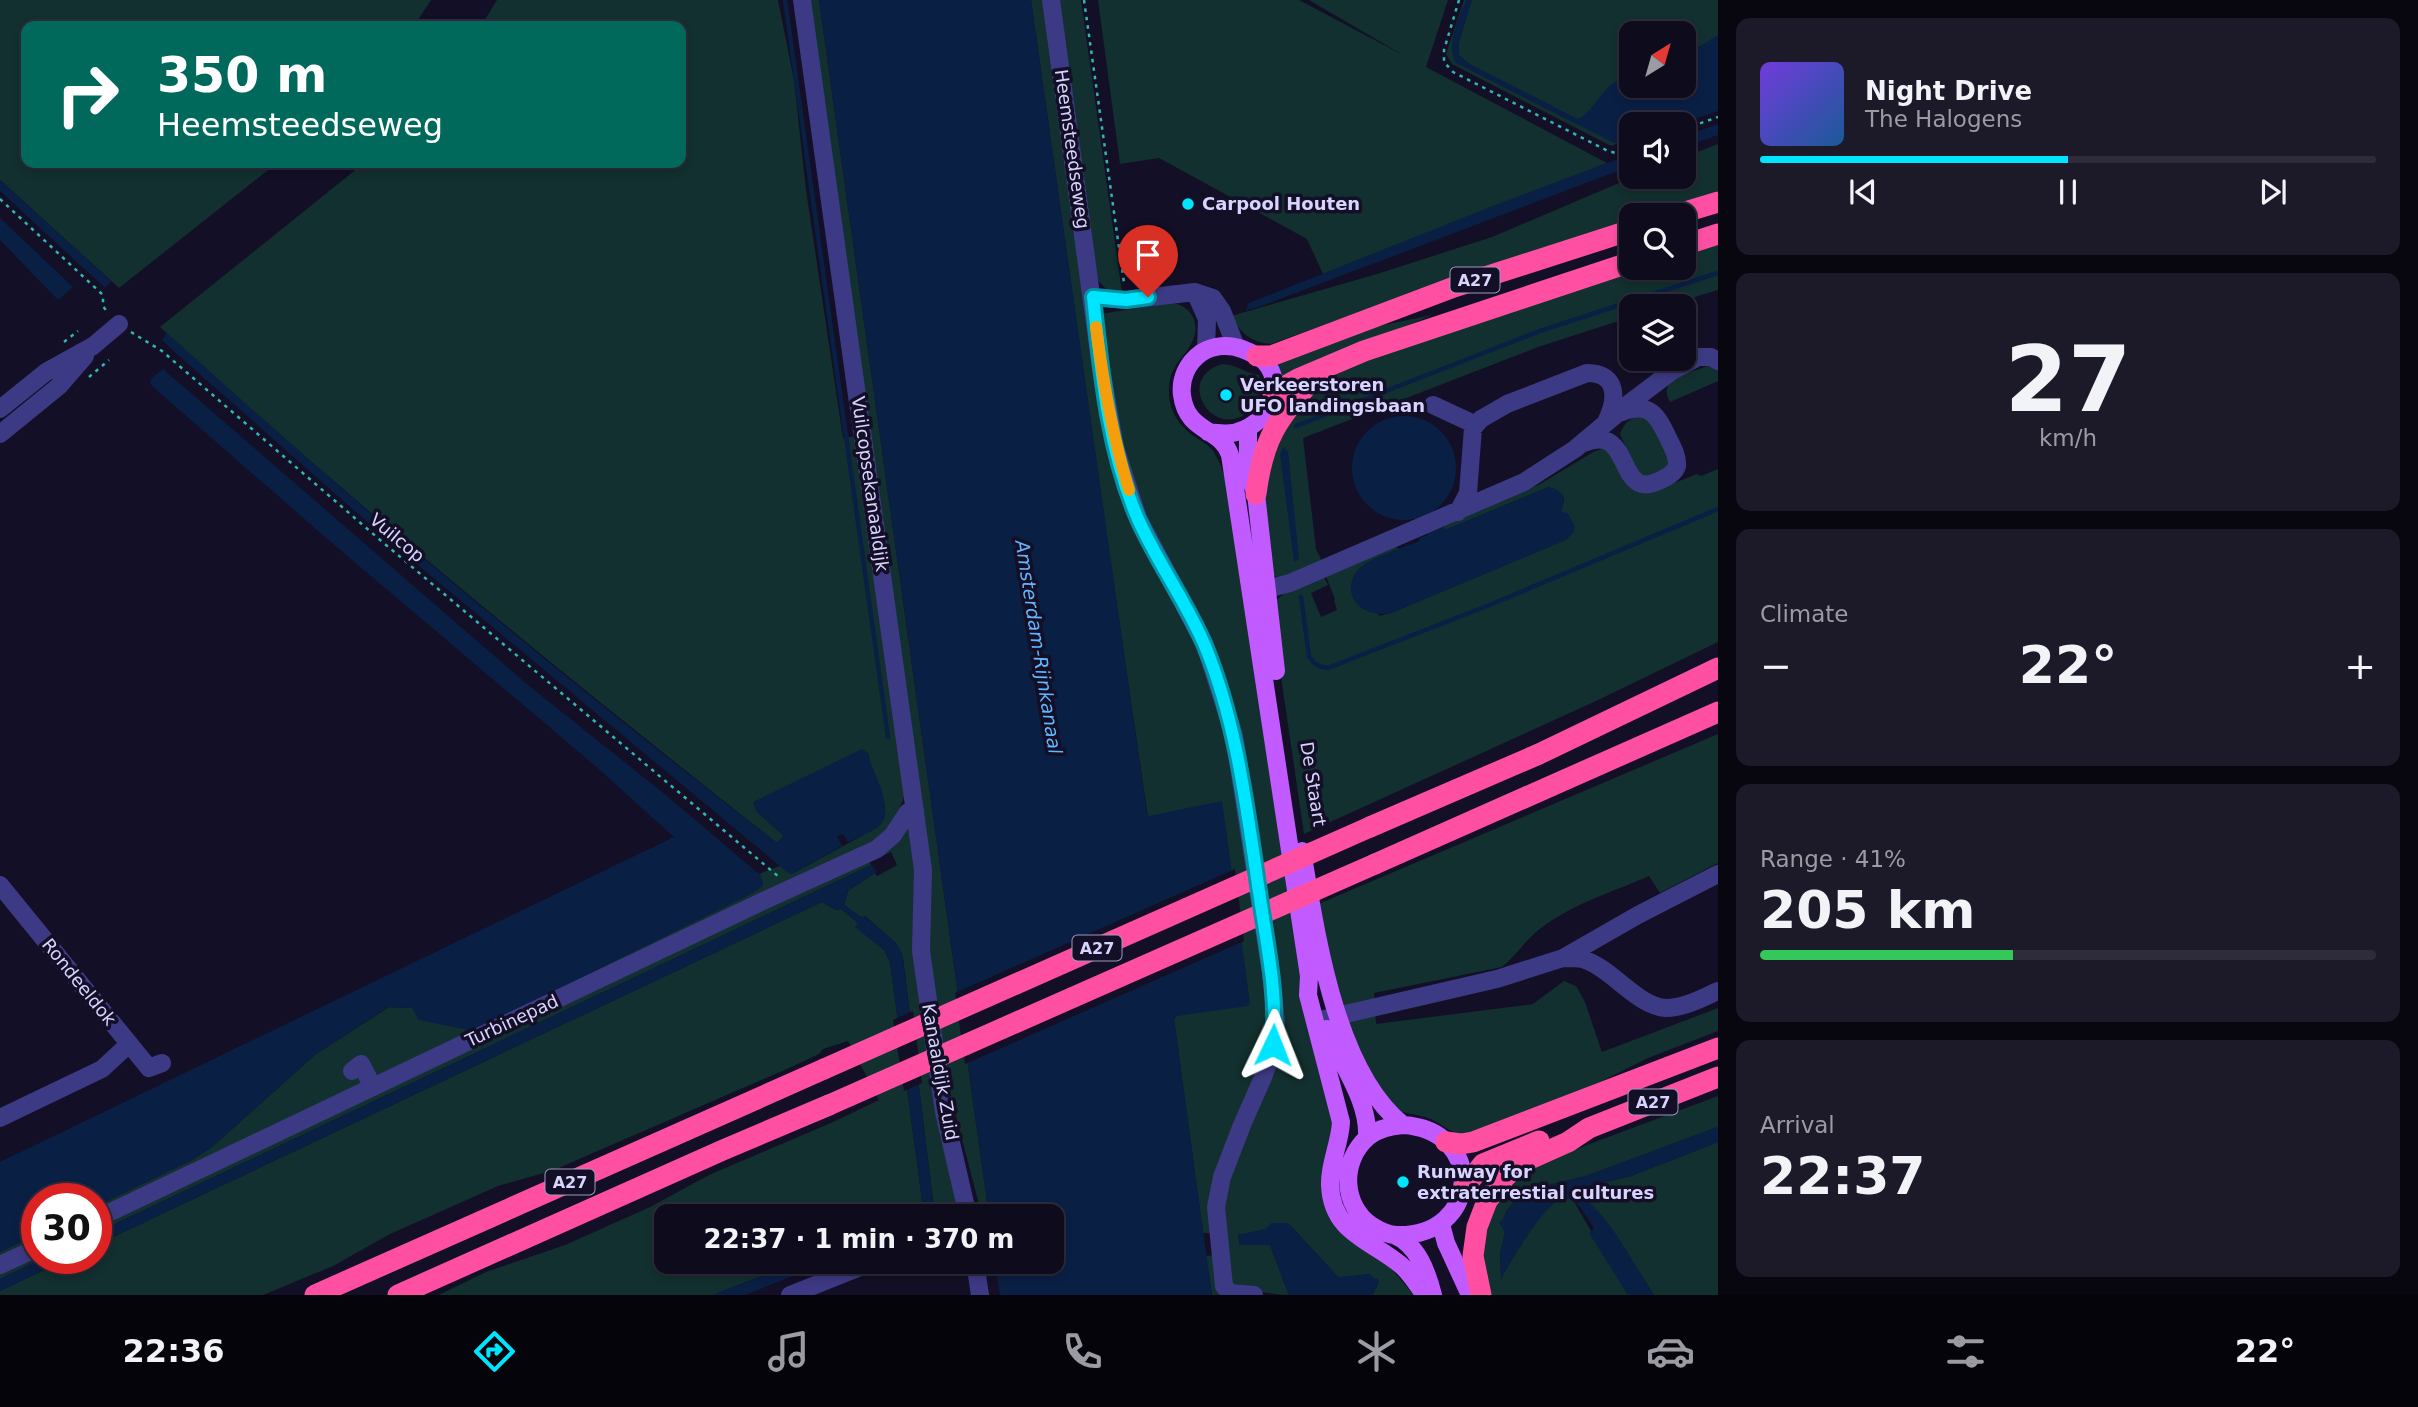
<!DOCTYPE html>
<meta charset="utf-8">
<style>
:root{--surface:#0e0b1c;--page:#1c1929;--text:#f1f3f6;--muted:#9b9ba3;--line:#2e2b3b;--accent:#00e5ff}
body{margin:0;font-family:"DejaVu Sans",sans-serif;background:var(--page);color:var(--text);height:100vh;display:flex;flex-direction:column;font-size:26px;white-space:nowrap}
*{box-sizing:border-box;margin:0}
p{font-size:23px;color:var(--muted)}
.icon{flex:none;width:38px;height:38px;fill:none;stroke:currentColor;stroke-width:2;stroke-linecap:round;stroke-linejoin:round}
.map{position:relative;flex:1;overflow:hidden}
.side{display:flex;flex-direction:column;gap:18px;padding:18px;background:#08060f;width:700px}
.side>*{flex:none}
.banner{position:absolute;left:21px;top:21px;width:665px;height:147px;border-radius:14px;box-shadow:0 4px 10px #0003,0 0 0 2px var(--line);background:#00695c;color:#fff;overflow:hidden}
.needle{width:46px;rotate:37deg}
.tools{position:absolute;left:1619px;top:21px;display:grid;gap:14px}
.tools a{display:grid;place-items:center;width:77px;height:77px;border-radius:14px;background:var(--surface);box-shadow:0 4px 10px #0003,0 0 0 2px var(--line);font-size:35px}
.speed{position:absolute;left:21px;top:1183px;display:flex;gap:14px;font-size:35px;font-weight:700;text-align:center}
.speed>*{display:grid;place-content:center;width:91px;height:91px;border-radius:50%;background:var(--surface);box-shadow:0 4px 10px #0003,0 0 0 2px var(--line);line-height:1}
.speed .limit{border:10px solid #d22;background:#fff;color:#111}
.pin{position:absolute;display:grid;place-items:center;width:60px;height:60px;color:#fff;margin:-72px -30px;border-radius:50% 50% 50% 0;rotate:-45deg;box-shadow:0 0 7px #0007}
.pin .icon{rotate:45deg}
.me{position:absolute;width:77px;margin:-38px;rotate:2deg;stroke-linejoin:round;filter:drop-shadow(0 0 5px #0008)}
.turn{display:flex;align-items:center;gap:24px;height:147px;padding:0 21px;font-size:32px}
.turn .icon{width:91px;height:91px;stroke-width:2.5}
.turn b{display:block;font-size:49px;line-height:60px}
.big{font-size:52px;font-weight:800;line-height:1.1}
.side .widget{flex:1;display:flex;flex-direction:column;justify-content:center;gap:10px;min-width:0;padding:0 24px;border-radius:14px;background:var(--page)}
.side .dial{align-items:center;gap:0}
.dial b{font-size:91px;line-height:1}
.song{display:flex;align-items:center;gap:21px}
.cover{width:84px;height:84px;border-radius:10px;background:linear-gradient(135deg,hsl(260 70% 55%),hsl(210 70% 35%))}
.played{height:7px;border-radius:4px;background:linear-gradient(90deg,var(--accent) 50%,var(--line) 50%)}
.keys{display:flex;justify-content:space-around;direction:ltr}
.heat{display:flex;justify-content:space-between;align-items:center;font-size:38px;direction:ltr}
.charge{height:10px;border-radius:5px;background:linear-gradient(90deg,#34c759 41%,var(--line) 0)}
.trip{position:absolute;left:654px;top:1204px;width:410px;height:70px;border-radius:14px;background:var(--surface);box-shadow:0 4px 10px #0003,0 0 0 2px var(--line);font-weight:800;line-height:70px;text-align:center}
.tabs{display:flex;height:112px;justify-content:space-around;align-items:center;background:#06040b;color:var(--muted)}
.tabs .icon{width:49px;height:49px}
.tabs .active{color:var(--accent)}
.tabs b{font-size:32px;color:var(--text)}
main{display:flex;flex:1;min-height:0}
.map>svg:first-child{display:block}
.green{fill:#12302f;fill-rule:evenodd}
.water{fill:#0a1f44}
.pier{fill:#130f26}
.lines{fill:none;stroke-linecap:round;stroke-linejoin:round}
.stream{stroke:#0a1f44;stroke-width:4.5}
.path{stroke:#2fb8b0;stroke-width:2.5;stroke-dasharray:3.5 5;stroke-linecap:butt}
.minor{stroke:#3d3a85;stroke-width:18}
.major{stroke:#c25bff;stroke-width:18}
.highway{stroke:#ff4fa3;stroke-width:21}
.highway-bridge{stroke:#ff4fa3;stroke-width:21}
.route-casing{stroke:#0095a6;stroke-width:18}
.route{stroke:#00e5ff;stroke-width:12}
.slow{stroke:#f59e0b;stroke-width:12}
.poi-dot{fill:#00e5ff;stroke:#130f26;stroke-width:2.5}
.labels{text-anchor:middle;stroke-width:7;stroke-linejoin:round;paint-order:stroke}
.shield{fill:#130f26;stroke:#9e99be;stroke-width:2}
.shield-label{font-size:16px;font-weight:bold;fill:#d9d4ff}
.street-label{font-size:18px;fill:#d9d4ff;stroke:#130f26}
.poi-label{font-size:18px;font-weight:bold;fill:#d9d4ff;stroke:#130f26;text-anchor:start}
.water-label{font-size:19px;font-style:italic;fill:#62b6ff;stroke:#130f26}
</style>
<main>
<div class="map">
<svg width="1718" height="1295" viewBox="0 0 1718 1295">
<rect width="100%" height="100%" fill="#130f26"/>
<!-- green -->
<path class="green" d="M0,0h431l-17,26h-388v137h251l-158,125 -119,-108z
M497,0h281l16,80 12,110 37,248 14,-2 49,357 -11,26 15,-2 49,397 -2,2h-22l-32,-258 -7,-15 -31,-27 -3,2 -18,-13 4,-14 27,-18 2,3 20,-11 -6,-13 -21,10 1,3 -775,368v-27l96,-46 20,-13 104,-93 73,-47 23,1 349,-132 -2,-2 21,-8 12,8 86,-47 4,-35 -12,-28 -2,-11 -112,58 28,25 -7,7c-211,-166 -419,-335 -617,-516l204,-164h317v-137h-200z
M807,0h12l170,1216h-7l-37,-142z
M1031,0h13l66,450 95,211 28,94 38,279 -61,199h-7l-29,-214 3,-3 -66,-451z
M1056,0h25l41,293 -16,-4 -11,-12z
M1098,0h201l104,55 -94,-55h139l-22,67 181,96 -284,111 -16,-35 -148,-81 -39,6z
M1464,0h254v110l-87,14v15l-20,7 -159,-82 -6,-10zM1631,33h53v53h-53z
M1718,144v47l-75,24h-12v4l-205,69 -155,56c-21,-2 -30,-11 -40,-28l146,-42 115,-37 141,-60h51v-20z
M1718,241v49l-53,16h-34v11l-93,30 -235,91 13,111 7,14 -42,16 -10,-5 -7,-79 8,-48 46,-61 29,-19 290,-99h47v-15z
M1169,303c20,0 32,18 24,37 -9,20 -25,25 -24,53 0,18 11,34 26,44 8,5 16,9 20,17 15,26 16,61 21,89l97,583 -8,66 89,103h-42l5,-9 -3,-7 -5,-5 -26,4 -5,-1 -48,-52 -52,10 2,10h30l19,50c-19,0 -37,-6 -57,-8l-10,-73 5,-30 40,-99 5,-152 -23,-165 -8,-33 -87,-196 -27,-72 -27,-153z
M1432,315l-151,65 -4,-16 97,-37z
M1222,364c14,0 23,9 37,11 3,13 2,26 -9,36 -36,31 -77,-32 -28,-47z
M1708,366l10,2v13l-48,21c-14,-25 20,-29 38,-36z
M1646,416c8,14 37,47 14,57 -9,3 -13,5 -22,3l-18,-42c6,-15 11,-16 26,-18z
M1602,449l12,5 10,24 45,7 28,-11 4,2 17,-7v173l-122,59 -292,133 -26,-178 -3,-55 15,-12 33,-14 5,10 -17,8 10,24 16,-7 -3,-10 1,-1 -10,-25 71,-28 3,4 -32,13 12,53 12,-3 174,-73 -5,-29 4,-10 -1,-6 -14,-8 -104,43 -2,-3 97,-43 55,-33z
M1718,734v129l-58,30 -11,-17c-36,16 -77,28 -108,52 -15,11 -24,27 -39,39l-128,26 2,31 157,-20 31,-23 12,5 9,16 17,50 116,-44v23l-70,27 -64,32 -117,45c-15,0 -23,-10 -36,-16 -15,-6 -30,-4 -43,-14l-36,-66 -36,-134z
M822,902l14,8 5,-1 17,14 -2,4 28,23 6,12 33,246 -7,7 -249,1v46h130l-84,33h-274l47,-23 79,-27 83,-37 63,-34 120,-51 48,-23 -31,-59 -25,8 -4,5 -30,14 -235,102 -56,16 -108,48 -57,32 -70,29h-263v-4l69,-33h27v-13z
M1718,1096v31l-132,49 -62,15 -17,19 -5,12 3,10 -5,22 1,24c11,-19 38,-67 56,-77 6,-4 10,-3 16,-1l55,95h-142l-5,-55 13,-36 34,-37z
M1718,1142v153h-64l-43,-66 -30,-32 5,-10 45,-11z
M37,1234v24h7l-44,21v-27z
M1215,1255l5,40h-8l-6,-39z"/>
<!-- water -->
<path class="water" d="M819,0h212l116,814 2,2 73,-15 28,202 -2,3 -71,10 -3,3 38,276h-212l-5,-33h57v-46h-63z
M1466,0h6l-13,43v12l11,9 108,55c19,-9 23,-37 53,-44v11h53v-30l34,-21v76l-38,13h-49v16l-13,4 -6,-2 -156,-79c-11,-19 3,-44 10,-63z
M1718,124v11l-34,12v-11z
M1631,154v12l-372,141 -13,3 2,-6 6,-3 236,-94z
M0,180l111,101 -6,7 -105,-97z
M0,218l73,69 -15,13 -58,-60z
M167,333c196,179 400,348 610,510l7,-7 -28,-25 -3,-9 109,-53 6,4c3,19 30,58 10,74 -9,6 -21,11 -30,15l-5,-8 -6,2 5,10 -50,28 -5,-2 -405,-337 -204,-180 -16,-15z
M163,369l365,316 139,111 92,78 4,7v5l-14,9 -276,136 -54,-11 -7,-12 -24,-1 -72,47 -104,93 -20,13 -96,46v-7h-59v35l-37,18v-90l674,-325 -81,-73 -261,-221 -180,-157 -2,-4 2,-4z
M1352 468a52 52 0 1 1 104 0a52 52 0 1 1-104 0Z
M1283,447l5,4 11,108 -5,3 -14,-108z
M1549,487c13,2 18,12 12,24l7,3 7,12 -1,6 -8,8 -175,73c-27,6 -51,-16 -35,-41 9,-13 48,-25 64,-31l-1,-3 9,-3v-2l15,-6 2,3z
M871,865l5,5 -1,3 -27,18 -4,14 18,13 2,-2 32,27 6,10 33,263h-23l9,-4 2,-4 -33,-246 -6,-12 -29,-23 3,-4 -17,-14 -5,1 -14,-8 -726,343v-12z
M1718,1127v15l-87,34 -45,11 -4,10c26,16 54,71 72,98h-26l-39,-62 5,-5c-7,-10 -17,-31 -30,-30 -18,2 -54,65 -63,81l-1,-25 5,-22 -6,-9 3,-2 5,-11 17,-19 62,-15z
M1271,1223h15l4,2 48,52 31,-3 5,5 4,-1 1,5 -7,12h-83l-19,-50h-30l-2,-10 27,-6z
M44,1258h25l-69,33v-12z
M797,1262h31l-83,33h-32z"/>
<!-- pier -->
<path class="pier" d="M1235,869l9,72 -279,123 -10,-71z
M913,1011l9,72 -18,8 -11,-71z"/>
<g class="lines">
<!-- stream -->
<path class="stream" d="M785,0l103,737
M1296,426l244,-95 178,-58
M1301,597l8,59c5,8 9,11 19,12l164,-64 226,-95"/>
<!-- path -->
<path class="path" d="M1084,0l40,283
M1459,0l-15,50v12l9,10 155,79 8,2 15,-6
M1684,129l34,-12
M0,199l103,96v11l4,6
M131,332l31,19 217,188 400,338
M64,342l14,-11
M89,377l20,-17"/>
<!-- minor -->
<path class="minor" d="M802,0l121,870 -2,81 23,161 24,104
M1051,0l50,368 14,79 23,71 67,127 29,90 37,238 5,48 -2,24 -10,30 -22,50 -20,52 -6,30 8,79 6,7 24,2
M1195,292l12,27 -1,31
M1093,297l33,3 69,-8 18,6 9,13 14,36
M1433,405l43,20
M0,409l46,-37 47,-26 26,-22
M0,434l59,-48 26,-30
M1584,443c51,-21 30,61 77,37 6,-3 14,-7 16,-14 1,-9 -4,-18 -8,-26 -11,-23 -18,-39 -47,-28
M1458,512l10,-19 5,-65 8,-9 26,-15 80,-31c32,0 30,27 19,49
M1267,589l23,-6 234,-101 51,-33 56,-47 41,-31 26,-14h13l7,4
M0,885l149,183 13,-5
M1563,958c7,1 16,-1 22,2 26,8 53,47 81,48 18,0 36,-10 52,-17
M1324,1019l173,-40 66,-21 75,-43 80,-41
M352,1071l9,-7 12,23
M0,1118l102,-49 27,-25
M96,1219l665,-317 116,-53 16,-14 15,-23 7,-2
M975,1262l5,33
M0,1265l37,-17
M790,1295l83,-33"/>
<!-- major -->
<path class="major" d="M1248,428v45l8,21 20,177
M1208,432c13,2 25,3 37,-3 24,-10 40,-45 20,-67 -6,-6 -15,-10 -23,-13 -13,-5 -29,-4 -41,4 -14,10 -21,26 -19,42 5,39 39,32 48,60l79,521 -1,19 33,127c-1,22 -12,42 -11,63 2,49 42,55 72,81 9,8 15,19 23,29
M1302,851c14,82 33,220 101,274
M1327,1029c13,35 42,70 40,108
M1403,1125c83,5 78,112 -6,110 -9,0 -17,-4 -25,-9 -30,-20 -32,-65 -4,-89 9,-8 22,-11 35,-12z
M1441,1224l5,19 24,52
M1394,1235c24,10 33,37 39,60"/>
<!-- highway -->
<path class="highway" d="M1675,215l43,-13
M1684,245l34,-11
M1257,356h14l183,-69 177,-57
M1273,393l25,-14 66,-28 267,-89
M1256,494c8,-61 23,-75 61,-120
M1370,827l169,-73 179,-86
M1375,864l343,-152
M1446,1142l15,2 12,-2 245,-94
M1464,1188l19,-24 56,-23
M315,1295l509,-226
M398,1295l325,-145 106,-45
M1481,1295l-8,-39 4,-29 10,-26 18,-24 16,-14 47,-21 21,-14 129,-51"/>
<!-- highway-bridge -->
<path class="highway-bridge" d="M824,1069l546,-242
M829,1105l546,-241"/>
</g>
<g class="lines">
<defs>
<path id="route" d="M1148,297l-22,3 -33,-3c8,74 15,153 45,222 19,43 49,84 67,127 33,80 42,167 55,252 7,49 18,98 13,147"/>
</defs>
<!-- route casing -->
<use href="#route" class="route-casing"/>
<!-- route -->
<use href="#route" class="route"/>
<!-- slow -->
<path class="slow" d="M1096,327c7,55 16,109 33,163"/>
</g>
<!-- markers -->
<g class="poi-dot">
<circle cx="1188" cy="204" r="7"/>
<circle cx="1226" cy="395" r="7"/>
<circle cx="1403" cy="1182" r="7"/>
</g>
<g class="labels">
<!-- shield labels -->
<g class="shield">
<rect x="1450.5" y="267.5" width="49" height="25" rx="5"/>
<rect x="1072.5" y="935.5" width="49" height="25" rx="5"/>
<rect x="1628.5" y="1089.5" width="49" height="25" rx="5"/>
<rect x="545.5" y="1169.5" width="49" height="25" rx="5"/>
</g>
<g class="shield-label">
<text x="1475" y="286">A27</text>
<text x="1097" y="954">A27</text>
<text x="1653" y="1108">A27</text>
<text x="570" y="1188">A27</text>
</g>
<!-- street labels -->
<g class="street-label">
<text transform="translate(1072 149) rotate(82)" y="6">Heemsteedseweg</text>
<text transform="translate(870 484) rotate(82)" y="6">Vuilcopsekanaaldijk</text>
<text transform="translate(397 538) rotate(40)" y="6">Vuilcop</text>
<text transform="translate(1313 784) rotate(81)" y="6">De Staart</text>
<text transform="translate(79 982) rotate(51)" y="6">Rondeeldok</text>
<text transform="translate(512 1021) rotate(-25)" y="6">Turbinepad</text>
<text transform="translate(940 1072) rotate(80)" y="6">Kanaaldijk Zuid</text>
</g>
<!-- poi labels -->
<g class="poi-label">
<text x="1202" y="210">Carpool Houten</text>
<text x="1240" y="391">Verkeerstoren<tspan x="1240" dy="21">UFO landingsbaan</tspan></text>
<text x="1417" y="1178">Runway for<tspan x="1417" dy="21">extraterrestial cultures</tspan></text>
</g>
<!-- water labels -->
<g class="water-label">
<text transform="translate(1039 647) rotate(81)" y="7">Amsterdam-Rijnkanaal</text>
</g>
</g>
</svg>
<div class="tools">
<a><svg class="needle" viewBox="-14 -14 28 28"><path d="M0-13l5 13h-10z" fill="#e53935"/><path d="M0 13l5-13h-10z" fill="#9b9ba3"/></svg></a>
<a><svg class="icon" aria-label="sound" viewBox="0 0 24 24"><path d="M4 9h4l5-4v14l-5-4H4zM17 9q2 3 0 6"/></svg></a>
<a><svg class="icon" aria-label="search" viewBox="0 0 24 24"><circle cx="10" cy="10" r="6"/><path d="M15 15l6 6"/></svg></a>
<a><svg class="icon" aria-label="layers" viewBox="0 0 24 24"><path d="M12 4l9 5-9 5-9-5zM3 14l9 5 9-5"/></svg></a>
</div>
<div class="speed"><div class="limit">30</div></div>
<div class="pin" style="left:1148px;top:297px;background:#d93025"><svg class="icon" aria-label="arrive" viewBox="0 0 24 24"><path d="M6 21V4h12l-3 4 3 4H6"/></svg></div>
<svg class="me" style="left:1273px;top:1045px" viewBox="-20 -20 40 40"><path d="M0-17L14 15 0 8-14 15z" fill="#00e5ff" stroke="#fff" stroke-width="4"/></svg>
<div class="trip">22:37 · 1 min · 370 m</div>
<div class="banner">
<div class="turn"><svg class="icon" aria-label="right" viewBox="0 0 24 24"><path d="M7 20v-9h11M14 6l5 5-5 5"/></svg><div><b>350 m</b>Heemsteedseweg</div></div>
</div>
</div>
<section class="side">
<div class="widget">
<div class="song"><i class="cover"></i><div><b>Night Drive</b><p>The Halogens</p></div></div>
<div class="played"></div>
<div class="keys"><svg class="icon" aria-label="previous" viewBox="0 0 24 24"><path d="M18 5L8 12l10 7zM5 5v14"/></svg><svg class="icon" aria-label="pause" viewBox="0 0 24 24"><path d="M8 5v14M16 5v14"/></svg><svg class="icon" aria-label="next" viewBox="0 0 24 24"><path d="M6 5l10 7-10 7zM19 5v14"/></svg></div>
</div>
<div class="widget dial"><b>27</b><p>km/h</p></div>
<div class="widget"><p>Climate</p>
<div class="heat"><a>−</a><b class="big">22°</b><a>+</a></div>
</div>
<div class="widget"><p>Range · 41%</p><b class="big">205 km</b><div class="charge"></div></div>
<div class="widget"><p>Arrival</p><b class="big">22:37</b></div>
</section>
</main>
<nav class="tabs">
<b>22:36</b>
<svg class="icon active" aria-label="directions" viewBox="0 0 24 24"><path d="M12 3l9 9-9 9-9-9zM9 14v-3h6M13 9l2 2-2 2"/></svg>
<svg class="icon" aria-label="music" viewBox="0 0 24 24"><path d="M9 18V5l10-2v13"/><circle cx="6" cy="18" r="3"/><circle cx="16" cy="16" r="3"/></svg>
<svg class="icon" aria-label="phone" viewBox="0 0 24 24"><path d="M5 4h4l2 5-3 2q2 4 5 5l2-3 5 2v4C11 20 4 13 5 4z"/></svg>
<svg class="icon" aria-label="climate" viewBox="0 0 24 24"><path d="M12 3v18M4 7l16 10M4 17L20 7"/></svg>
<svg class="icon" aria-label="car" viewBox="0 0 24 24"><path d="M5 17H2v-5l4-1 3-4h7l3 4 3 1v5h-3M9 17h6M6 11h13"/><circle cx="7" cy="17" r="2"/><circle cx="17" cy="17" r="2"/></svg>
<svg class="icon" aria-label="filters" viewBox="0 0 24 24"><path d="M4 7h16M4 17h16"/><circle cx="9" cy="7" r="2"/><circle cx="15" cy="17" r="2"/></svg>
<b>22°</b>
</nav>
